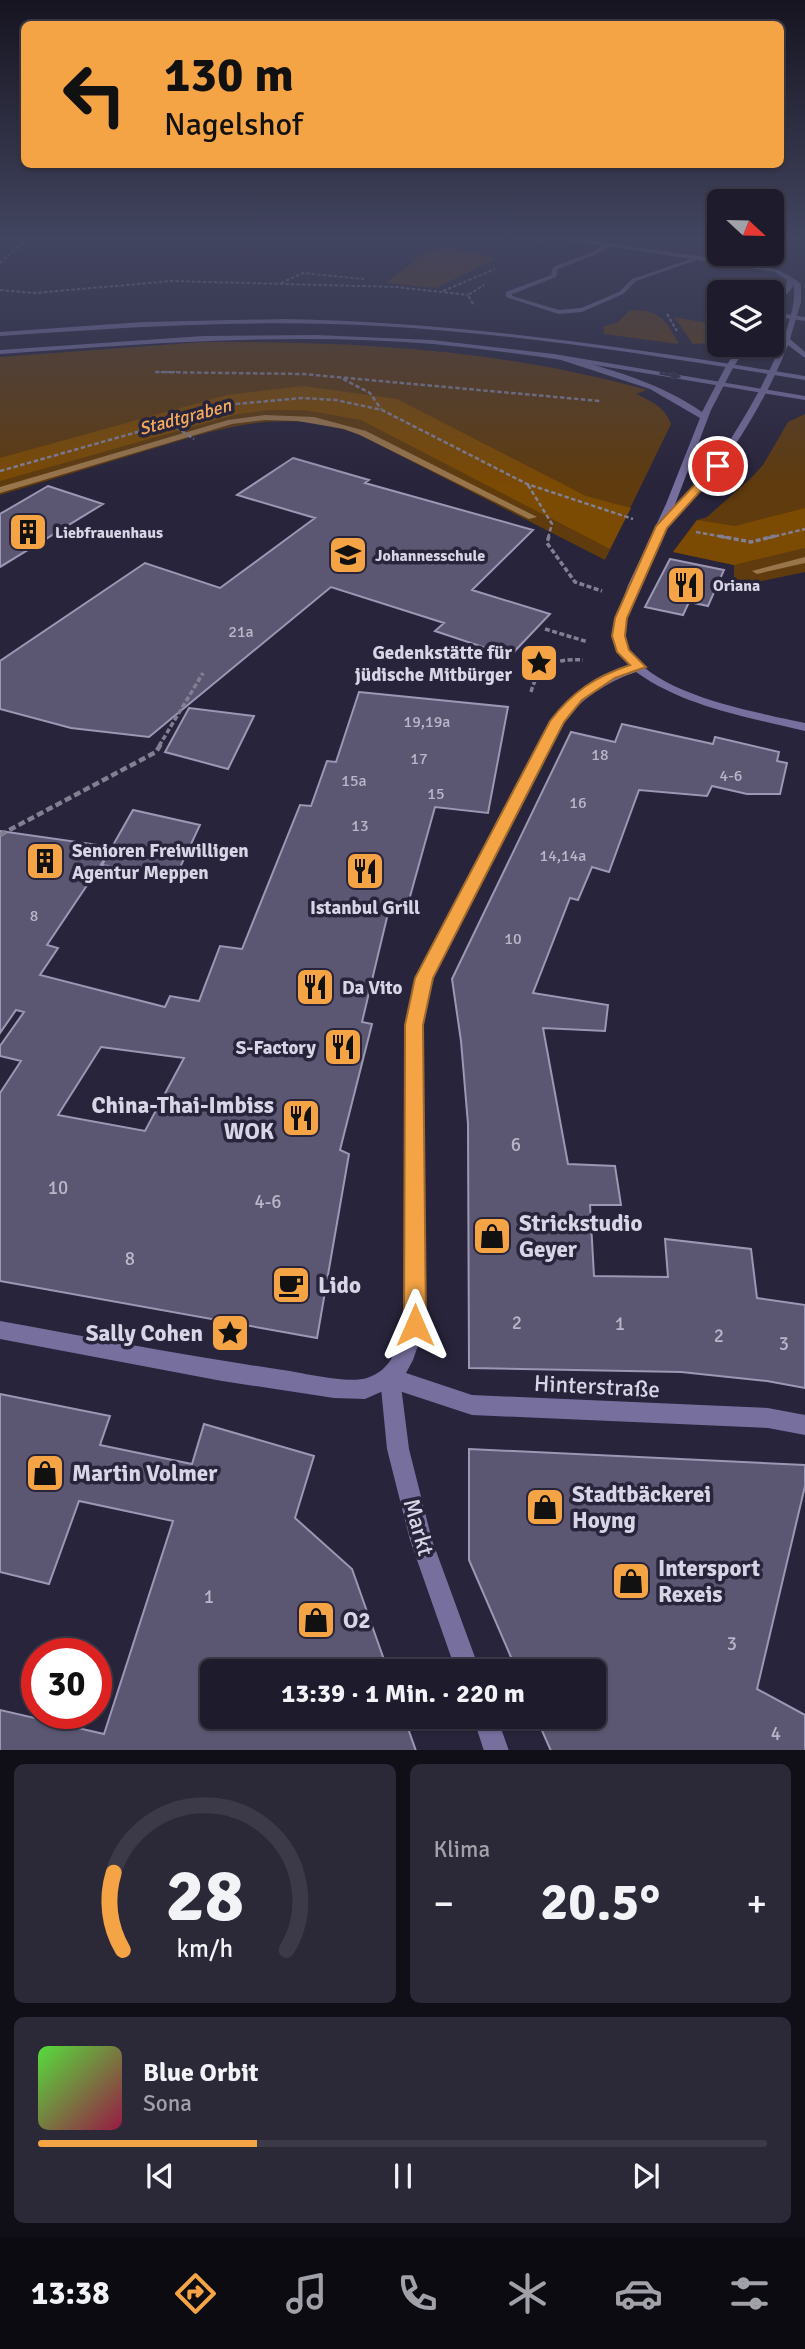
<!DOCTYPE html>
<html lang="de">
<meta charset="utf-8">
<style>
:root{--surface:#1e1b2c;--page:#2b2838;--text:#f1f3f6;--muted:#a1a1a9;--line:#3c3948;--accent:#f4a345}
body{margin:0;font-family:Signika,sans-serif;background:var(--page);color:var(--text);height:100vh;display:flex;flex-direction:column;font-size:26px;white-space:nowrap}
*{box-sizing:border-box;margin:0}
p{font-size:23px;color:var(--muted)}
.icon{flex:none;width:38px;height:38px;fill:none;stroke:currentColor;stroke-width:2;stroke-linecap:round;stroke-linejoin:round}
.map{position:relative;height:1750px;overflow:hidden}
.drawer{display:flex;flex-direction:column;gap:14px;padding:14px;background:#100f18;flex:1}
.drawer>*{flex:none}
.banner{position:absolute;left:21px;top:21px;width:763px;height:147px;border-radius:10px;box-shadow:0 2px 5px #0004,0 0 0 2px var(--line);background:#f4a345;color:#111;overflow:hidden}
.needle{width:46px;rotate:112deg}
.tools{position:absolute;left:707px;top:189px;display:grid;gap:14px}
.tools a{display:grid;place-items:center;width:77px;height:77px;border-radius:10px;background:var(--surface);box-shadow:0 2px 5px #0004,0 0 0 2px var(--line);font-size:35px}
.speed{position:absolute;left:21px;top:1638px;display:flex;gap:14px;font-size:35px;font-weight:700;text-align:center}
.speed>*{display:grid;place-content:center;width:91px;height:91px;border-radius:50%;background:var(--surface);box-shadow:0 2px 5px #0004,0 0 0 2px var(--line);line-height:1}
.speed .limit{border:10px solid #d22;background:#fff;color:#111}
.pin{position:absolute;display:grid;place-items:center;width:60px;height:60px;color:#fff;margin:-30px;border:4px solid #fff;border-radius:50%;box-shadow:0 2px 7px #0007}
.me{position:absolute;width:77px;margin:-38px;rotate:0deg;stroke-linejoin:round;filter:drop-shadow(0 0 5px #0008)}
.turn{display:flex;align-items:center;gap:24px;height:147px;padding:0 28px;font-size:32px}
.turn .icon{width:91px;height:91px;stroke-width:2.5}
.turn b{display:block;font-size:49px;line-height:60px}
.big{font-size:52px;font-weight:700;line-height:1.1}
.drawer .tile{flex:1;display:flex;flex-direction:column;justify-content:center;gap:10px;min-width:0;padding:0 24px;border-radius:10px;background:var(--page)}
.drawer .dial{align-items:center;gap:0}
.dial svg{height:182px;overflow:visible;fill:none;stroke:var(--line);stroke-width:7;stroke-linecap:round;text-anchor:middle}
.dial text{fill:var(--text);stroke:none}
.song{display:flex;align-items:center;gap:21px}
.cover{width:84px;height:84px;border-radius:10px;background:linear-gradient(135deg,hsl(110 70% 55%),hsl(340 70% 35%))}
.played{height:7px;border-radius:4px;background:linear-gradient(90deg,var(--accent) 30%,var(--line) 30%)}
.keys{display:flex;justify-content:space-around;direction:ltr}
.heat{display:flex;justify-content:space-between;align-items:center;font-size:38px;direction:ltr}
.drawer .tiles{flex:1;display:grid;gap:14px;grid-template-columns:1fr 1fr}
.tile:last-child{grid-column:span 2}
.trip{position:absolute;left:200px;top:1659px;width:406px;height:70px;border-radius:10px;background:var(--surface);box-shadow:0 2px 5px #0004,0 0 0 2px var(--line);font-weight:700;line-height:70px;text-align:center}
.tab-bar{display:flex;height:112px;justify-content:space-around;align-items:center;background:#0c0b12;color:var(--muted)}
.tab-bar .icon{width:49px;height:49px}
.tab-bar .active{color:var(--accent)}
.tab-bar b{font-size:32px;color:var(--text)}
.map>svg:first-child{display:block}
.green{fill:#5f3b0e}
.forest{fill:#7b4a03}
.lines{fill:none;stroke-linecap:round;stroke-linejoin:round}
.stream{fill:#99754b;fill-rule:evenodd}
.building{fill:#5b5772;stroke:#9b97b5;stroke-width:2;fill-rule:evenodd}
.path-far3{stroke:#827f93;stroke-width:2;stroke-dasharray:3.5 2;stroke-linecap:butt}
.path-far2{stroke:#827f93;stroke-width:2.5;stroke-dasharray:4.5 2.5;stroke-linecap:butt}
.path-far1{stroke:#827f93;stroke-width:3.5;stroke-dasharray:5 2.5;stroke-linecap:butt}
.path{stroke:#827f93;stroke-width:4.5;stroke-dasharray:7 3.5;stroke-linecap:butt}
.service{fill:#776f9e;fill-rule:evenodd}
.pedestrian{fill:#776f9e;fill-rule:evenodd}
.minor{fill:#776f9e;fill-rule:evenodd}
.tertiary{fill:#776f9e;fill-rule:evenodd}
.oneway{fill:#342f4a}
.route{fill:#f4a345;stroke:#9f6a2d;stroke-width:2}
.labels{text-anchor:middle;stroke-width:7;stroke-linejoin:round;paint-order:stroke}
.far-poi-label{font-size:16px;font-weight:bold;fill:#d8d6e6;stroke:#28243b;text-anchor:start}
.number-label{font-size:16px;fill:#b9b6c9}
.far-water-label{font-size:18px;font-style:italic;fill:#f6ac5c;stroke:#28243b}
.poi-label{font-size:19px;font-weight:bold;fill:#d8d6e6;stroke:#28243b;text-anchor:end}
.near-number-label{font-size:19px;fill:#b9b6c9}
.near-poi-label{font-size:23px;font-weight:bold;fill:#d8d6e6;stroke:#28243b;text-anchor:start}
.near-street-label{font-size:23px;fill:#d8d6e6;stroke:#28243b}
</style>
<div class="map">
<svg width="805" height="1751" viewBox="0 0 805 1751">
<rect width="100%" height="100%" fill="#28243b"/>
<!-- green -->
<path class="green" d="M447,248l45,8 3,3 -59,29 -50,-5 42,-33z
M630,310c31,-1 36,11 49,34l-75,-10 -1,-7 15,-5z
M674,317l45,8v10l-10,8 -16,1z
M203,342c152,-1 296,7 444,48l-11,4c15,7 29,13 35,30l-66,136 -245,-125c-81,-30 -143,-5 -221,18 -46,14 -93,28 -139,42v-138z
M805,414v158l-71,15v-22l-61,-13 24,-32 10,-3 44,-39 12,-13 25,-43z"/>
<!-- forest -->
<path class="forest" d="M303,386l94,13 189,97 45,12 -21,41 -249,-129 -57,-10h-36l-34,5 -234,66v-23l227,-63z
M805,508v40l-71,17 -61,-13 24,-32 38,6z"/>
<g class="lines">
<!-- stream -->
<path class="stream" d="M265,415l49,2 52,14 171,86 -8,2 -169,-84 -16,-6 -46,-8 -33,-1 -33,4 -232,69v-6l228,-67z
M805,557v6l-48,11 -5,-3z"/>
</g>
<!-- building -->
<path class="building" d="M293,458l76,22 -4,3 168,47 -61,60 78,24 -40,42 -75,-25 9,-8 -113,-36 -182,150 -78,-9 -71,-19v-48l145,-98 75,25 95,-70 -78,-23z
M48,486l55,18 -103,63v-53z
M670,559l54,11 -16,36 -19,-4 -6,13 -38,-8z
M359,692l149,15 -20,106 -53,-6 -29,104 -17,-2 -27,113 10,2 -32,126 9,4 -32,184 -317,-57v-188l21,-32 -21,-5v-10l24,-34 -8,-2 -16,23v-202l112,16 21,-37 67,15 -24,51 -74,-11 8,-14 -63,94 11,3 -18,27 125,32 5,-11 29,5 21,-55 22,3 58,-144 11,1 16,-45 9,1zM101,1047l83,11 -39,73 -87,-16z
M189,708l65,8 -26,53 -63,-17z
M622,724l91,20 2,-7 64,15 -2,9 10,2 -7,31h-33l-35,-8 -5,10 -68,-6 -30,82 -17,-5 -14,33 -8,-2 -37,95 75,12 -3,26 -62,-3 25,136 47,2 6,39h-31l4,71 74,1 -3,-38 86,10 6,49 48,7v83l-38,-7 -86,-9 -212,-4 -1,-244 -7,-83 -9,-62 119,-247 44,10z
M0,1394l110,22 -10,29 92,19 12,-40 110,32 -19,62 57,51 36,102h-176v46h192l12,34h-416v-41l104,24 69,-213 -94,-20 -30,83 -49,-12z
M469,1449l336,16v21l-48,203 48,26v36h-254l-15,-34h57v-46h-76l-48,-111z"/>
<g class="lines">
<!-- path-far3 -->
<path class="path-far3" d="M538,240l10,1
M0,263l22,-20 -5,-3
M281,283l22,-10 61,6
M0,290l35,3 136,-12 226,6 71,8
M443,291l52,-22
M473,304l-5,-9 16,-10
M667,314l10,17
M155,372h26"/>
<!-- path-far2 -->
<path class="path-far2" d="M155,372l148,2 297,27
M343,379l27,14 11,16
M170,423l24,16
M0,471l236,-67 66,-6 34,2 46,10 145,74 106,35
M528,485l24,39 -4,14
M696,532l33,6
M768,538l37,-9"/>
<!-- path-far1 -->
<path class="path-far1" d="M549,536l-2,7 28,39 27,9
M719,536l32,6 24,-6
M545,629l43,13
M531,692c7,-27 25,-34 52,-32
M159,746l44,-73"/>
<!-- path -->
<path class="path" d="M0,835l156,-83 5,-8"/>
<!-- service -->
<path class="service" d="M605,244l5,1 -13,9 -39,15 -2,8 -44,17v2l47,14 22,-2 38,-16 13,-13 65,-22 5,1 -66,23 -13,13 -41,18 -23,2 -53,-17v-5l45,-17 2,-8 40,-15z
M772,312l33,5v4l-33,-5z"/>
<!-- pedestrian -->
<path class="pedestrian" d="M390,1368l7,3 3,7 9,71 23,91 48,131h-24l-46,-131 -23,-91 -7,-71 3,-7z
M473,1717h24l12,34h-25z"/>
<!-- minor -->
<path class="minor" d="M569,240h15l172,24c20,5 30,8 45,20v18l-11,37 15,13v6l-17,-13c-16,41 -39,80 -64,117 -12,18 -27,33 -42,48 -4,4 -12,10 -15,14 -5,6 -7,17 -11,24 -11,23 -42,76 -28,100 25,47 128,64 177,75v8c-58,-14 -120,-24 -169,-59 -30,10 -53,26 -74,50l-130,256 -10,47 3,300 -12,35 -7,13 66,22 296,13 37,7v20l-37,-7 -296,-13 -82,-27 -25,11 -31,-1 -112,-17 -222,-42v-18c94,17 188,35 283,49 21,3 65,14 84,8 25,-8 31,-31 38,-53l1,-300 10,-47 135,-257c21,-27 47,-44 79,-55l-15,-23 1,-23 12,-35 38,-81 34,-86 -50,-29 -98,-32 7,-2c50,14 100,27 143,57l24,-46 14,-21h8l-14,21 -23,44 -37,97c13,-12 26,-25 37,-39 26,-35 92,-143 82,-184l-1,4 -20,24c0,-13 15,-19 15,-32l-12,-8z"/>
<!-- tertiary -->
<path class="tertiary" d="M285,319c175,3 347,29 520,57v4c-141,-23 -282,-46 -425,-54 -127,-7 -253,1 -380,10v-4l143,-10z
M316,335l116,5 122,14 251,42v4c-123,-20 -247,-44 -372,-56 -144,-12 -289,0 -433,10v-4l203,-14z"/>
</g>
<!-- one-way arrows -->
<defs><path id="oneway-solid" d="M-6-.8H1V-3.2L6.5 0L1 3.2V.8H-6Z" transform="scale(1.75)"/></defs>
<use class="oneway" href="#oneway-solid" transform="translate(670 375) rotate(10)"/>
<!-- sky -->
<linearGradient id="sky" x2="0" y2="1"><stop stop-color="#161420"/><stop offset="0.49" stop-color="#424560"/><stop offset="1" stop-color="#424560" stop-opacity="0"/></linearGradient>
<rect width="805" height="485" fill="url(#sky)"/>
<!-- route -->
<path class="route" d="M714,464l9,2 -56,62 -40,90 -2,18 4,14 17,17 -31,11 -33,22 -18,22 -131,256 -10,47 3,300 -3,7 -8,3 -8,-3 -3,-7 1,-300 10,-47 135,-257c22,-29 46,-45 80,-56l-13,-13 -5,-16 3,-18 41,-92z"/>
<!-- icons -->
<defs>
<symbol id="building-square" viewBox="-11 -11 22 22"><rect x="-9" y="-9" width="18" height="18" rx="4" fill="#f4a345" stroke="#28243b"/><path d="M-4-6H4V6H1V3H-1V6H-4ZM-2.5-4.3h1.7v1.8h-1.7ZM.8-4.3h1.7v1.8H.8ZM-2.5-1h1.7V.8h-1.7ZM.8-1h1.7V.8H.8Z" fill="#111"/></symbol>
<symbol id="school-square" viewBox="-11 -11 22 22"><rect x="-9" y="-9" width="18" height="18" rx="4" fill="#f4a345" stroke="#28243b"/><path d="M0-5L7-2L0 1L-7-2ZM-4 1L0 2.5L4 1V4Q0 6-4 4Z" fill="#111"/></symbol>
<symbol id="restaurant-square" viewBox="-11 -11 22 22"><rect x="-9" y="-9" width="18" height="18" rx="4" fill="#f4a345" stroke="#28243b"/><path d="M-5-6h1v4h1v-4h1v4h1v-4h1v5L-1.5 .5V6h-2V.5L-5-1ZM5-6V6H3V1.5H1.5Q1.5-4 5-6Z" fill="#111"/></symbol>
<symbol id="sight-square" viewBox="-11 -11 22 22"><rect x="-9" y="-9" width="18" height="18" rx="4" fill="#f4a345" stroke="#28243b"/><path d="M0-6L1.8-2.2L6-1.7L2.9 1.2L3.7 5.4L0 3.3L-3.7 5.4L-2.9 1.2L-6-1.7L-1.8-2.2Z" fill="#111"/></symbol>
<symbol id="shop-square" viewBox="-11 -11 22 22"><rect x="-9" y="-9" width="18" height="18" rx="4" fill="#f4a345" stroke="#28243b"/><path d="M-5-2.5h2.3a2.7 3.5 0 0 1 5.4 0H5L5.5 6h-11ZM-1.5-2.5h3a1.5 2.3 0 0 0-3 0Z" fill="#111"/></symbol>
<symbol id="cafe-square" viewBox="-11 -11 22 22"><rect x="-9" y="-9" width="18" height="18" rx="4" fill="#f4a345" stroke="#28243b"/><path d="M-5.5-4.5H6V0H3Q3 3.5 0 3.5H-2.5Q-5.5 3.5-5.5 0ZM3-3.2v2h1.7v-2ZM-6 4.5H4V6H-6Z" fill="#111"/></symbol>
</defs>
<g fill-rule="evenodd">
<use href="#building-square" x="6" y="510" width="44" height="44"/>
<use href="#school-square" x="326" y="533" width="44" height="44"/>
<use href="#restaurant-square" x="664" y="563" width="44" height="44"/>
<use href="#sight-square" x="517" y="641" width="44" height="44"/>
<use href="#building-square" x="23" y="839" width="44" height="44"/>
<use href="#restaurant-square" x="343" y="849" width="44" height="44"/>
<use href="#restaurant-square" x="293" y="965" width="44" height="44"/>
<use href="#restaurant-square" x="321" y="1025" width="44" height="44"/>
<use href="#restaurant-square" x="279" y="1096" width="44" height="44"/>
<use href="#shop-square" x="470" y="1214" width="44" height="44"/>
<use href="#cafe-square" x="269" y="1263" width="44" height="44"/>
<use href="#sight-square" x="208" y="1311" width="44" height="44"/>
<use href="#shop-square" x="23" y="1451" width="44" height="44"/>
<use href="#shop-square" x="523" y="1485" width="44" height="44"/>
<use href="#shop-square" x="609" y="1559" width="44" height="44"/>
<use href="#shop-square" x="294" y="1598" width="44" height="44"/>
</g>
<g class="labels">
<!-- far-poi labels -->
<g class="far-poi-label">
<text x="55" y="538">Liebfrauenhaus</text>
<text x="375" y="561">Johannesschule</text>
<text x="713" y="591">Oriana</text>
</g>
<!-- number labels -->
<g class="number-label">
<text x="241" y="637">21a</text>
<text x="427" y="727">19,19a</text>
<text x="600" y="760">18</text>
<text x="419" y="764">17</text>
<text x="731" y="781">4-6</text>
<text x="354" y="786">15a</text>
<text x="436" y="799">15</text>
<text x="578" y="808">16</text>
<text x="360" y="831">13</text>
<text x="563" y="861">14,14a</text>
<text x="34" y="921">8</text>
<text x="513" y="944">10</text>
</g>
<!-- far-water labels -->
<g class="far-water-label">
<text transform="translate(185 417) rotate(-15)" y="6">Stadtgraben</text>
</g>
<!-- poi labels -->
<g class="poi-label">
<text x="512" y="659">Gedenkstätte für<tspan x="512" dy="22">jüdische Mitbürger</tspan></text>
<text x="72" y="857" text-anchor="start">Senioren Freiwilligen<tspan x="72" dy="22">Agentur Meppen</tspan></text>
<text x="365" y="914" text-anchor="middle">Istanbul Grill</text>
<text x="342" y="994" text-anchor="start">Da Vito</text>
<text x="316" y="1054">S-Factory</text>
</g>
<!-- near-number labels -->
<g class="near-number-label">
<text x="516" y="1151">6</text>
<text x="58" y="1194">10</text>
<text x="268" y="1208">4-6</text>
<text x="130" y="1265">8</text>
<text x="517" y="1329">2</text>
<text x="620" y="1330">1</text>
<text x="719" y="1342">2</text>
<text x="784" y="1350">3</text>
<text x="209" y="1603">1</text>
<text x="732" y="1650">3</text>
<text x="776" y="1740">4</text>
</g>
<!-- near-poi labels -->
<g class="near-poi-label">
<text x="274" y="1113" text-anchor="end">China-Thai-Imbiss<tspan x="274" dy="26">WOK</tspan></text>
<text x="519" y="1231">Strickstudio<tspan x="519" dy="26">Geyer</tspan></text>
<text x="318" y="1293">Lido</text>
<text x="203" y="1341" text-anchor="end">Sally Cohen</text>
<text x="72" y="1481">Martin Volmer</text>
<text x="572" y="1502">Stadtbäckerei<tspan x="572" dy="26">Hoyng</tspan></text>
<text x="658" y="1576">Intersport<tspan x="658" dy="26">Rexeis</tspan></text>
<text x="343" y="1628">O2</text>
</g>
<!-- near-street labels -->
<g class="near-street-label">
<text transform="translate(597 1386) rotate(3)" y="8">Hinterstraße</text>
<text transform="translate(419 1527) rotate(74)" y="8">Markt</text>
</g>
</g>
</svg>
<div class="tools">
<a><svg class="needle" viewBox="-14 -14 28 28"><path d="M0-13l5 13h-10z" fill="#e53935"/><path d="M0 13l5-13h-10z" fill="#a1a1a9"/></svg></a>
<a><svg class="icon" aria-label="layers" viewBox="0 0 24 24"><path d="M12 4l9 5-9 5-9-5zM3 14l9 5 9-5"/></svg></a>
</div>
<div class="speed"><div class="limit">30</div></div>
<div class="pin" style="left:718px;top:466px;background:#d93025"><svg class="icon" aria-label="arrive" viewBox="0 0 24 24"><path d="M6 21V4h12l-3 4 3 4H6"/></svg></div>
<svg class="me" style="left:415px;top:1325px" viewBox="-20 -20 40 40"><path d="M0-17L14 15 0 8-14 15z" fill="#f4a345" stroke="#fff" stroke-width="4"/></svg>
<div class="trip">13:39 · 1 Min. · 220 m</div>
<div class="banner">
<div class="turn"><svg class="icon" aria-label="left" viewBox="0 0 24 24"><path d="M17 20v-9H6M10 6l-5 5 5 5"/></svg><div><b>130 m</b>Nagelshof</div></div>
</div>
</div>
<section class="drawer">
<div class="tiles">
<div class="tile dial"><svg viewBox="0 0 100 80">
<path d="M14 69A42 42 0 1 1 86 69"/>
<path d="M14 69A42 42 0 0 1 10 35" stroke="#f4a345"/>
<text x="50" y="56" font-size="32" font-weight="700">28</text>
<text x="50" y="72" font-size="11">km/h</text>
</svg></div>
<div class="tile"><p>Klima</p>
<div class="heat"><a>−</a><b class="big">20.5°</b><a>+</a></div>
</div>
<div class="tile">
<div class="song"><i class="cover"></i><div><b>Blue Orbit</b><p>Sona</p></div></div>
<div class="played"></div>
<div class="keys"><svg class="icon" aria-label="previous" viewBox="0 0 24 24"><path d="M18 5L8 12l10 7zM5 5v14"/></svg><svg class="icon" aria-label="pause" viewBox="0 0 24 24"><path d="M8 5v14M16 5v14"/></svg><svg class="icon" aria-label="next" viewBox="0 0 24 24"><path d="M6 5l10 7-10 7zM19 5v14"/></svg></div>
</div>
</div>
</section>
<nav class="tab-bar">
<b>13:38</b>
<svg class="icon active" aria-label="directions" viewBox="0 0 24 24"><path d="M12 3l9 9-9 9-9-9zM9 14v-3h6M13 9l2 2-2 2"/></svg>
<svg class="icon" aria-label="music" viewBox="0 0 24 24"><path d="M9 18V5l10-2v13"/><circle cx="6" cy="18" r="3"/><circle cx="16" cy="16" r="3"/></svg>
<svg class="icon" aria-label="phone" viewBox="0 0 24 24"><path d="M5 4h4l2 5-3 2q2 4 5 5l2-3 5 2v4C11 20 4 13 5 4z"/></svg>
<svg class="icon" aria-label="climate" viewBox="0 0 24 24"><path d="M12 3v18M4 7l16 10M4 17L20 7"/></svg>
<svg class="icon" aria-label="car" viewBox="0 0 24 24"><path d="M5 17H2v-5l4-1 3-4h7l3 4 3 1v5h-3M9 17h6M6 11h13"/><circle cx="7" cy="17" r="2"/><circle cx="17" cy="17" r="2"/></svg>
<svg class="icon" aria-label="filters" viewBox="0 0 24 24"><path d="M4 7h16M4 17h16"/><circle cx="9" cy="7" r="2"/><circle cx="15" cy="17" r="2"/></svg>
</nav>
